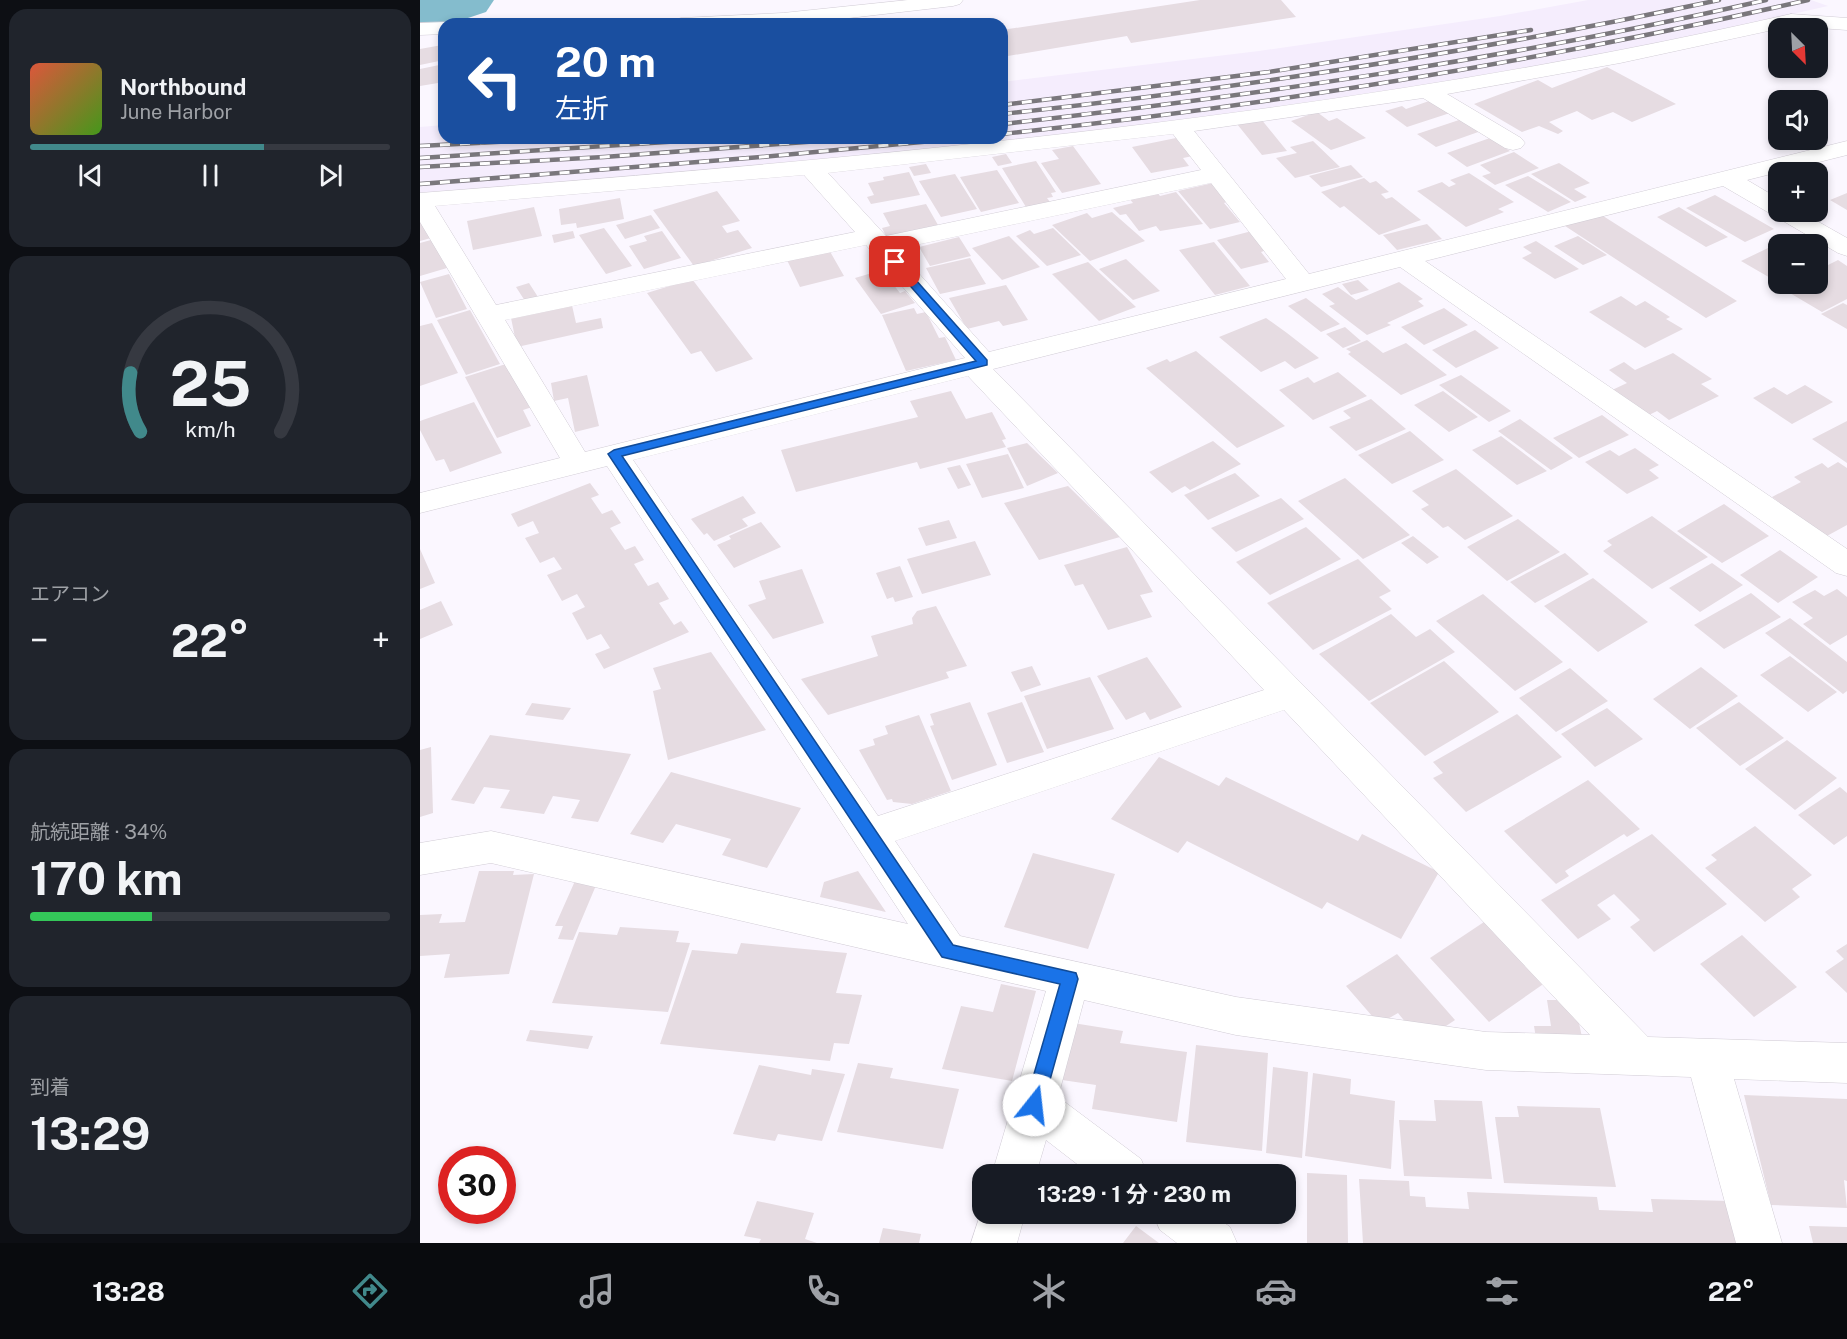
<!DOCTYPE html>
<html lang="ja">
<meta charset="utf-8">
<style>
:root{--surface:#171b24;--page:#20242c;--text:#f1f3f6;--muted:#9ea1a6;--line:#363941;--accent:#41898b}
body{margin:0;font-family:"Public Sans","Noto Sans JP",sans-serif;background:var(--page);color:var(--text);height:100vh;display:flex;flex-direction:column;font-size:22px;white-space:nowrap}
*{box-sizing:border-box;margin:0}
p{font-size:20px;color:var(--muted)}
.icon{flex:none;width:33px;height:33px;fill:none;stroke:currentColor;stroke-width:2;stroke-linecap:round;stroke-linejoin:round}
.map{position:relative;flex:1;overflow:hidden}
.drawer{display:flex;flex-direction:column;gap:9px;padding:9px;background:#0d0f14;width:420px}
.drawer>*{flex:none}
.top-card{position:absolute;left:18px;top:18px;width:570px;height:126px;border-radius:18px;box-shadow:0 3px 9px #0003;background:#1a4fa0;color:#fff;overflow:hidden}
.needle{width:39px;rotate:156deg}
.controls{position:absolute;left:1348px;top:18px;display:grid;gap:12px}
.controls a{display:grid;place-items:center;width:60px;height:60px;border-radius:12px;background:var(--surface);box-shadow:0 3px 9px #0003;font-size:30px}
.speed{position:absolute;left:18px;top:1146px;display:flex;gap:12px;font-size:30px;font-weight:700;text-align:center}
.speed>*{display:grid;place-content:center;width:78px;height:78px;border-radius:50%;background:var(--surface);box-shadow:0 3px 9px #0003;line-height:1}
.speed .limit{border:9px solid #d22;background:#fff;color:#111}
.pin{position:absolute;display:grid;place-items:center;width:51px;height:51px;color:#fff;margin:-26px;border-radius:12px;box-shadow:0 3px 9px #0006}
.me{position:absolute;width:66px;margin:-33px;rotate:16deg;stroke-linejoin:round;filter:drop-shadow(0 0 4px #0008)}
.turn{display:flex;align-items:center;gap:21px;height:126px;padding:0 18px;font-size:27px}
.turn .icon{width:78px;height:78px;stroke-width:2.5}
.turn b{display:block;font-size:42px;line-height:51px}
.big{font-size:45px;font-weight:700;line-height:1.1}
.drawer .widget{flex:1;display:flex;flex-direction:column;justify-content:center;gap:9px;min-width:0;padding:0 21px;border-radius:18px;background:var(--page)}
.drawer .dial{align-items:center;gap:0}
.dial svg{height:156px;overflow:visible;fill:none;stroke:var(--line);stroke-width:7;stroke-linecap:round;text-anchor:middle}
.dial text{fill:var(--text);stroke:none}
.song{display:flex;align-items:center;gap:18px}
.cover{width:72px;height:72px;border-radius:9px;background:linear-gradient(135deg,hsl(10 70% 55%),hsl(100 70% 35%))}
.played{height:6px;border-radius:3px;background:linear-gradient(90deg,var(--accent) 65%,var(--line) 65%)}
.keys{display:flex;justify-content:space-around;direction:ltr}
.heat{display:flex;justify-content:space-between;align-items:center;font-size:33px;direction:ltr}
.charge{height:9px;border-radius:4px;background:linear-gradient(90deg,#34c759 34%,var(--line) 0)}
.trip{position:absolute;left:552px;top:1164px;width:324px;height:60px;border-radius:18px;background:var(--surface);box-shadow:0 3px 9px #0003;font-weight:700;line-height:60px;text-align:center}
.tab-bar{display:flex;height:96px;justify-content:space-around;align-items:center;background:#090b0e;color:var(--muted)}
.tab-bar .icon{width:42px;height:42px}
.tab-bar .on{color:var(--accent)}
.tab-bar b{font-size:27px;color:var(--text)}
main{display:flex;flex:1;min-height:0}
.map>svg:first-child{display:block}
.built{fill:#f5edfd}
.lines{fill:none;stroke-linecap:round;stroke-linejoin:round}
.river{fill:#84bccd;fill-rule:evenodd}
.building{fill:#e6dce2}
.minor-casing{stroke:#d1ccd5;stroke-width:1}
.secondary-casing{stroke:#d1ccd5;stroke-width:1}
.minor{fill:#fff;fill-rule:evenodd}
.secondary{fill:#fff;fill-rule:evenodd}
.rail-casing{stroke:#7a777c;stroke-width:4.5}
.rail{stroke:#fff;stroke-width:3;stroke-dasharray:10;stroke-linecap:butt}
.route{fill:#1a73e8;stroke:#114b97;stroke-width:1.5}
</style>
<main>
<section class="drawer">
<div class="widget">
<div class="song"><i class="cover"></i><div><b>Northbound</b><p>June Harbor</p></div></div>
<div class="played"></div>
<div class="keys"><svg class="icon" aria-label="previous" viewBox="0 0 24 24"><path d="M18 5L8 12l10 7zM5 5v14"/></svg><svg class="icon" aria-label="pause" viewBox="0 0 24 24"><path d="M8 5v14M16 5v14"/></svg><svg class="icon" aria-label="next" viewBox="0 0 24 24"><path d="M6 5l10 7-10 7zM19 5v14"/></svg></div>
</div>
<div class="widget dial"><svg viewBox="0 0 100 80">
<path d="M14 69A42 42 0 1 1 86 69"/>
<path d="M14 69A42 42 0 0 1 9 39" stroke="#41898b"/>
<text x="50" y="56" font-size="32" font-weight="700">25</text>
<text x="50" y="72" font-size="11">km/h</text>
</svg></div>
<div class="widget"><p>エアコン</p>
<div class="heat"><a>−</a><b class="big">22°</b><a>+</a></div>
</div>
<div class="widget"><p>航続距離 · 34%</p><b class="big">170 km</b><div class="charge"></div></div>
<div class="widget"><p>到着</p><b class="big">13:29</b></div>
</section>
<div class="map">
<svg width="1427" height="1243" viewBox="0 0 1427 1243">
<rect width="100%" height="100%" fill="#fbf7ff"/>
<!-- built -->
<path class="built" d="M1168,0h223l17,6 -179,40 -225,39 -274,40 -282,32 -448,36v-66l24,-2v13h558v-56l257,-31 241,-35z"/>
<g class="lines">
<!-- river -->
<path class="river" d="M0,0h74l-8,12 -66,22z"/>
</g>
<!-- building -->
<path class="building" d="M780,0h81l15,17 -165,26 -4,-7 -125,21v-27z
M22,45l2,15 -24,5v-16z
M24,64v18l-24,4v-17z
M1187,67l69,37 -44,18 -19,-10 -21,8 -15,-9 -28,11 14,9 -5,3 -19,-8 -17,6 -48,-28 64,-24 14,8z
M1012,100l18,13 -43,14 -22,-16 17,-5 4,3z
M897,112l12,9 8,-3 29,20 -35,12 -40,-29z
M841,119l26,32 -25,4 -25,-31z
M1042,119l19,12 -45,16 -19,-13z
M756,138l5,7 8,-1 9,11 -15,3 6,8 -38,7 -19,-26z
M1070,138l20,13 -43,16 -20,-14z
M893,141l27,26 -45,11 -19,-20 21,-5 -7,-6z
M653,146l28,38 -39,9 -21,-30 18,-4 -7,-9z
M1094,152l25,16 -44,17 -13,-9 9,-3 -11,-8z
M586,154l6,9 -14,3 -6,-9z
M616,161l20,31 -5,1 2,4 -6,1 3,4 -24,5 -24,-39z
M1139,163l31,20 -16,6 13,8 -12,5 -44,-28z
M506,164l5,9 -17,3 -5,-9z
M931,165l12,12 -42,10 -12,-11z
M577,170l22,33 -38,9 -21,-35z
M489,172l11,23 -49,9 -4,-7 7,-2 -6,-12 16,-3 -1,-3z
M1049,173l45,29 -16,7 6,3 -38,15 -49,-36 25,-9 7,5 7,-3 -6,-4z
M535,174l22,35 -36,8 -22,-36z
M1108,176l43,26 -23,10 -43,-27z
M944,178l6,5 6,-2 13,11 -8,2 5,5 6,-2 29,23 -42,15 -35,-29 -4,2 -19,-16z
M793,183l16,18 -5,2 16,19 -30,7 -32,-38z
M297,191l23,30 -18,5 5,7 11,-3 14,18 -58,18 -41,-56z
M736,191l4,5 16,-4 27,32 -43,7 -4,-5 -17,5 -13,-17 -6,1 -7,-7 20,-5 -5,-6z
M1427,193v17l-17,-10z
M1295,195l59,34 -29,13 -59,-34z
M200,198l4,21 -47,9 -1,-5 -15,2 -2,-16z
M506,204l12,21 -52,11 -4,-8 8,-2 -7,-13z
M114,207l8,29 -69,14 -6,-29z
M1259,207l49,30 -22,10 -49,-30z
M692,212l33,29 -55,20 -38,-36 35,-12 5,5z
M1180,214l137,87 -31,17 -144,-94z
M231,215l9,13 -35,11 -9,-14z
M0,218l11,20 -11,3z
M1007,224l15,15 -45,11 -14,-15z
M184,228l28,38 -26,8 -27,-39z
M633,228l28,27 -34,11 -31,-30 14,-6 4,4z
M153,231l2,7 -21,5 -2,-8z
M242,231l19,27 -37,11 -15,-23 18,-5 -3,-5z
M832,231l15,19 -6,2 8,10 -28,7 -24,-29z
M589,236l31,31 -38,13 -30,-32z
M1158,236l29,19 -24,10 -29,-19z
M539,237l12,19 -41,10 -11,-19z
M1367,239l9,5h-17v39l-38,-22z
M11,240l16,28 -27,8v-33z
M1116,241l43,28 -24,10 -33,-21 10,-5 -9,-6z
M794,242l36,44 -35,9 -36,-45z
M408,248l16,28 -44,11 -14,-29z
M550,258l16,26 -46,10 -14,-26z
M706,259l34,32 -27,9 -34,-31z
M1418,260l9,6v33l-25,13 -44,-26 6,-2h34v-14z
M668,262l48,45 -37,14 -47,-47z
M462,270l18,23 5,-2 10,12 -34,11 -26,-36z
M29,274l18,35 -31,9 -16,-36z
M272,279l61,80 -37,13 -15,-21 -10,3 -44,-61z
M938,280l11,10 -18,5 -9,-11z
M979,282l24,17 -5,2 6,5 -37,17 4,2 -24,10 -38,-29 6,-2 -13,-10 16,-7 18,13z
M109,283l9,14 -13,4 -9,-14z
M586,285l22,35 -25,6 -4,-5 -32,8 -18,-31z
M1201,296l15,10 9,-5 25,16 -4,2 17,10 -38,19 -56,-36z
M886,298l34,26 -19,8 -33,-26z
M151,301l5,22 25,-5 2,10 -86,19 -6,-29z
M1423,303l4,2v24l-26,-15z
M494,308l3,6 9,-2 13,26 6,-1 11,23 -50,11 -24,-56z
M1024,308l24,17 -44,20 -23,-18z
M50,310l30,54 -34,11 -29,-55z
M846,318l21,15 32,25 -24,11 -10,-8 -24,11 -42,-35z
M12,323l26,50 -38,13v-60z
M925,327l16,14 -18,7 -17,-14z
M1055,330l24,18 -43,20 -24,-18z
M947,340l16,13 23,-10 41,32 -46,20 -53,-41 3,-2 -5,-3z
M776,351l89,75 -48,22 -91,-80 21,-9 3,3z
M1253,353l39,26 -11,5 18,12 -50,24 -12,-9 -12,6 -35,-26 17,-8 -18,-13 15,-8 11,8z
M89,363l23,44 -9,3 8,16 -34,12 -32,-61z
M918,372l29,24 -54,24 -34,-30 29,-13 6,6z
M167,375l12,51 -24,6 -7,-34 -14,3 -3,-18z
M1041,375l50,36 -22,11 -50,-37z
M1385,385l28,17 -41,22 -39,-26 21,-11 13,8z
M531,391l15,28 26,-7 14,27 -4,1 4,7 -86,22 -3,-7 -121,30 -15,-42 137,-33 -8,-16z
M1023,391l35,26 -29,15 -35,-27z
M951,399l35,30 -50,22 -27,-24 22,-9 -8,-7z
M54,402l28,51 -52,19 -6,-13 -8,2 -16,-31v-9z
M1182,415l27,20 -50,23 -26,-20z
M1100,419l53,39 -22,12 -53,-39z
M1427,421v42l-35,-24z
M990,431l34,29 -52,24 -34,-29z
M1081,436l46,35 -30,14 -45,-35z
M793,441l28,23 -51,26 -5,-4 -13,7 -23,-21z
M607,443l31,30 -31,13 -20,-38z
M1215,448l24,17 -10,5 10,8 -32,16 -42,-32 25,-12 9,6z
M588,454l16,34 -42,10 -16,-34z
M1418,462l9,6v57l-22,12 -53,-40 29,-15 -7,-5 28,-14 6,5z
M540,465l11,20 -13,4 -11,-21z
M1036,469l57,47 -48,24 -17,-14 -5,2 -22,-19 8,-4 -17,-14z
M815,473l25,23 -52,24 -24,-25z
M925,478l65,57 -47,24 -65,-58z
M170,483l9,12 -8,3 11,16 10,-4 9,13 -11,5 15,22 10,-4 9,14 -10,4 14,22 10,-4 11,17 -10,4 15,22 7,-4 8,11 -85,37 -9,-15 15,-6 -9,-14 -14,6 -15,-27 13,-6 -8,-13 -15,7 -15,-26 15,-6 -8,-12 -14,6 -15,-25 14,-5 -6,-12 -15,6 -7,-13z
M648,486l52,51 -81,23 -35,-57z
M323,496l13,17 -14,6 6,7 -34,15 -7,-8 -3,2 -13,-16z
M861,498l23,21 -68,33 -25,-24z
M1304,504l45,32 -47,27 -45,-32z
M1232,516l56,41 -56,32 -49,-38 9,-6 -5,-4z
M1098,519l42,33 -53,29 -40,-34z
M529,520l8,18 -31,8 -8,-18z
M341,522l20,25 -47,21 -17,-23 14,-6 -2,-3z
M886,527l35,32 -71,36 -34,-33z
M993,536l26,21 -12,7 -26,-21z
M555,541l16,34 -69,19 -15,-35z
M707,547l26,45 -13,3 12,22 -44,13 -25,-46 -8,2 -11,-21z
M0,549l15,34 -15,6z
M1360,550l38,27 -40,26 -38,-28z
M1145,553l24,21 -54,29 -25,-21z
M938,559l33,32 -12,6 13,12 -79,41 -46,-47z
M1292,563l31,22 -43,27 -31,-24z
M480,566l13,31 -18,5 -2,-5 -6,2 -11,-26z
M382,569l22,54 -51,16 -25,-34 18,-6 -7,-18z
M1173,578l55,44 -50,30 -54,-46z
M1417,589l10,8v38l-17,10 -27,-21 10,-6 -21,-16 23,-12 9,6z
M1331,593l30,24 -57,32 -30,-24z
M1063,594l80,68 -48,29 -79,-70z
M21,601l12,24 -33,14v-29z
M516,606l31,60 -21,6 3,6 -121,37 -27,-36 77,-23 -7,-20 42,-12 -1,-6 5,-7z
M971,614l25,23 14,-8 25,23 -86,49 -50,-47z
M1370,618l57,44v29l-4,3 -78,-61z
M291,652l55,78 -98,30 -15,-69 8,-2 -8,-21z
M1370,656l47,36 -29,20 -48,-37z
M727,657l35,50 -32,13 -5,-8 -19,8 -29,-44z
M1024,661l55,51 -74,44 -55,-53z
M612,666l9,19 -20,7 -10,-20z
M1281,667l37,29 -48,33 -37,-30z
M1150,668l38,33 -52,31 -37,-34z
M670,677l24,52 -67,20 -23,-53z
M550,702l27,63 -45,15 -22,-54 4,-1 -4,-11z
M602,702l22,50 -37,11 -20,-50z
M1319,702l45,36 -44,28 -44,-38z
M112,703l39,5 -8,12 -38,-5z
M1187,708l36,31 -48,28 -34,-33z
M1097,714l45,43 -96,55 -33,-34 10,-5 -10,-11z
M499,715l32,76 -39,13 -19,-2 -1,-3 -5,1 -28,-50 16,-5 -2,-6 15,-5 -3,-8z
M70,735l141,19 -33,68 -27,-4 9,-18 -27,-4 -9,18 -44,-6 10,-18 -26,-3 -10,17 -23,-4z
M1367,740l50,38 -42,32 -50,-41z
M11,747l2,66 -13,4v-67z
M739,757l60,29 7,-9 132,64 4,-7 77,38 -38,67 -74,-37 -5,7 -135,-68 -9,12 -67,-34z
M251,772l130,36 -34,60 -45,-13 9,-16 -55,-15 -13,19 -33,-9z
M1168,780l52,49 -13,8 -3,-3 -59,37 4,5 -13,8 -52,-53z
M1420,787l7,6v43l-13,9 -36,-30z
M1335,826l57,49 -20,14 8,8 -35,25 -60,-54 12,-8 -6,-5z
M1232,834l75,70 -73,48 -24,-25 10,-7 -26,-26 -17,11 14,14 -33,20 -37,-39z
M613,853l82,21 -27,75 -84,-22z
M59,871h35l-1,4 21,-1 -25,100 -65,4 6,-24 -30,2v-41l22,-1 -3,9 26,-1z
M438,871l28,41 -66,-15 4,-15z
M155,881l22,2 -24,57 -15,-1 5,-13h-8z
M1073,916l59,62 -63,44 -59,-64z
M200,927l59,4 -3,11 14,1 -22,69 -116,-9 27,-71 38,3z
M1322,935l55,52 -43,30 -54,-53z
M321,943l106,10 -11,40 26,2 -13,49 -15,-1 -4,18 -170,-17 32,-94 45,4z
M1427,944v49l-22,-21 19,-13 -8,-8z
M977,954l58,66 -21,14 -23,-5 -13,-16 -19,11 -33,-38z
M581,984l35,7 -24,90 -70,-12 19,-63 32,6z
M1127,1000h27l8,37 -46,1 -2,-12h17z
M653,1023l50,8 -3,12 67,9 -10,70 -85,-13 4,-24 -34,-5z
M110,1030l63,6 -5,13 -62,-8z
M776,1045l72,8 -6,98 -76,-9z
M438,1063l35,5 -3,10 69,11 -16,60 -106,-17z
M339,1065l52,10 1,-6 33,5 -23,67 -44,-7 -3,7 -42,-7z
M853,1067l35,5 -6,86 -36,-5z
M893,1073l38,6 -1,15 45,7 -4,68 -86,-13z
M1324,1095l103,4v82l-3,-1 3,28 -76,-3z
M1014,1100l48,1 10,78 -88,-3 -5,-56 37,1z
M1097,1106l83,2 16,79 -112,-4 -9,-66h24z
M887,1173l40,2 1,68h-41z
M939,1179l50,2 1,15 15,1 1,10 43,2 -2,-17 130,5 2,13 54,2 -2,-13 79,2 19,42h-386z
M337,1201l57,12 -9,26 12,4h-58l2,-4 -17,-3z
M716,1226l23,17h-36z
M1389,1226l38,1v16h-34z
M463,1228l38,6 -2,9h-40z"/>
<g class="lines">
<defs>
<path id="minor" d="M1371,14l56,4v12l-56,-4 -171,37 -173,31 74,44 4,5 -4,5 -8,2 -8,-2 -82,-50 -229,33 115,143 538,-133v14l-100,25 32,19v13h22l46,26v18l-9,-3 -115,-67 -298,75 422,288v27l-11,-3 -436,-306 -407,102 655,668 199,6v40l-113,-4 48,164h-46l-45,-166 -205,-7 -250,-35 -152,-35 -26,97 83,62 6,15h-57l-44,-34 -10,34h-44l54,-183 -555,-128 -71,12v-32l71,-12 417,93 -301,-458 -187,47v-20l140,-35 -140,-236v-29c459,-36 921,-76 1371,-179zM753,134l28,36 -315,66 -58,-63zM384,175l51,57 -359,73 -61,-99zM791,183l75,96 -297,73 -92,-103zM446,245l99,113 -380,94 -80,-132zM548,376l296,314 -386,126 -245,-356zM864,710l306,325 -104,-3 -250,-35 -276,-61 -65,-95z
M562,1209v5h43l-8,29h-46z
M733,1214h59l18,13 7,16h-60l-17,-13z"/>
<path id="secondary" d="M488,0h55l-3,4 -7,2 -156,18h-126l3,-4 7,-2 102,-5z
M24,22l8,2h-8v10l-24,1v-12z"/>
</defs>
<!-- minor casing -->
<use href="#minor" class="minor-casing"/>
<!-- secondary casing -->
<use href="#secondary" class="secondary-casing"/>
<!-- minor -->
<use href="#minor" class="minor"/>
<!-- secondary -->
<use href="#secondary" class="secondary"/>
<defs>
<path id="rail" d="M582,105l267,-33 262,-42
M582,114c241,-26 480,-63 717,-114
M582,124c257,-29 512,-66 764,-124
M582,134c272,-29 540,-73 806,-134
M0,146l151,-8
M0,158l308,-20
M0,167l184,-10 256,-19
M0,184l341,-27 203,-19"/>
</defs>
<!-- rail casing -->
<use href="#rail" class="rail-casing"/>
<!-- rail -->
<use href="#rail" class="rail"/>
</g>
<!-- route -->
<path class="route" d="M475,259l3,1 89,100v5l-365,91 331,489 123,28 2,6 -35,126 -2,6 -7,2 -6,-2 -3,-6 35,-121 -118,-27 -334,-503 6,-4 362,-89 -85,-97v-4z"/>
</svg>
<div class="controls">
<a><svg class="needle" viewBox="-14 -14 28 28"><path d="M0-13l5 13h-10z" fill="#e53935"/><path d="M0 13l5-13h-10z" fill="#9ea1a6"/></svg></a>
<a><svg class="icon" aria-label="sound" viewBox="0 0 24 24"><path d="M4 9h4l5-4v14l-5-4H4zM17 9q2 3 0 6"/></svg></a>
<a>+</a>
<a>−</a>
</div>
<div class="speed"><div class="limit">30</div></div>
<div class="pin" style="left:475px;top:262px;background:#d93025"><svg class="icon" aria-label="arrive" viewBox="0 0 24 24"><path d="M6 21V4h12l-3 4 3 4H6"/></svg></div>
<svg class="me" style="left:614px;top:1105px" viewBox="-20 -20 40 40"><circle r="19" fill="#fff"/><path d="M0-13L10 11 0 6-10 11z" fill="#1a73e8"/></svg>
<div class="trip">13:29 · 1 分 · 230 m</div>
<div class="top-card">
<div class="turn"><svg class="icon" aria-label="left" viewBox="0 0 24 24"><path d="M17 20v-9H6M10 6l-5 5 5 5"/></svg><div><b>20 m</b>左折</div></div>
</div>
</div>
</main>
<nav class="tab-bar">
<b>13:28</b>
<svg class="icon on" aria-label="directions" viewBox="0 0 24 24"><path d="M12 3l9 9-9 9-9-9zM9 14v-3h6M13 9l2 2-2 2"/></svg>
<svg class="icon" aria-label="music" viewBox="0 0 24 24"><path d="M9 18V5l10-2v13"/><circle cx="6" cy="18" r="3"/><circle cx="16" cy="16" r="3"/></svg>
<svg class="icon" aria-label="phone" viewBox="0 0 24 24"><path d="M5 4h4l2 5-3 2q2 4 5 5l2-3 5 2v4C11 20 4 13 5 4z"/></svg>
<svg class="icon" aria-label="climate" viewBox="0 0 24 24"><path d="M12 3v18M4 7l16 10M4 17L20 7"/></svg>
<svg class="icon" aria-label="car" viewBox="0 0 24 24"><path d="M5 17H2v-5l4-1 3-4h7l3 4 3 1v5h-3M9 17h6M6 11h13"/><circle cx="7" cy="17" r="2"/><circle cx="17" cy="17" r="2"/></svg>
<svg class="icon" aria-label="filters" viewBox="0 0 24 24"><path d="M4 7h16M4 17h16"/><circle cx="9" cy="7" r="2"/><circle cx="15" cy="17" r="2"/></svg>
<b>22°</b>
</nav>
